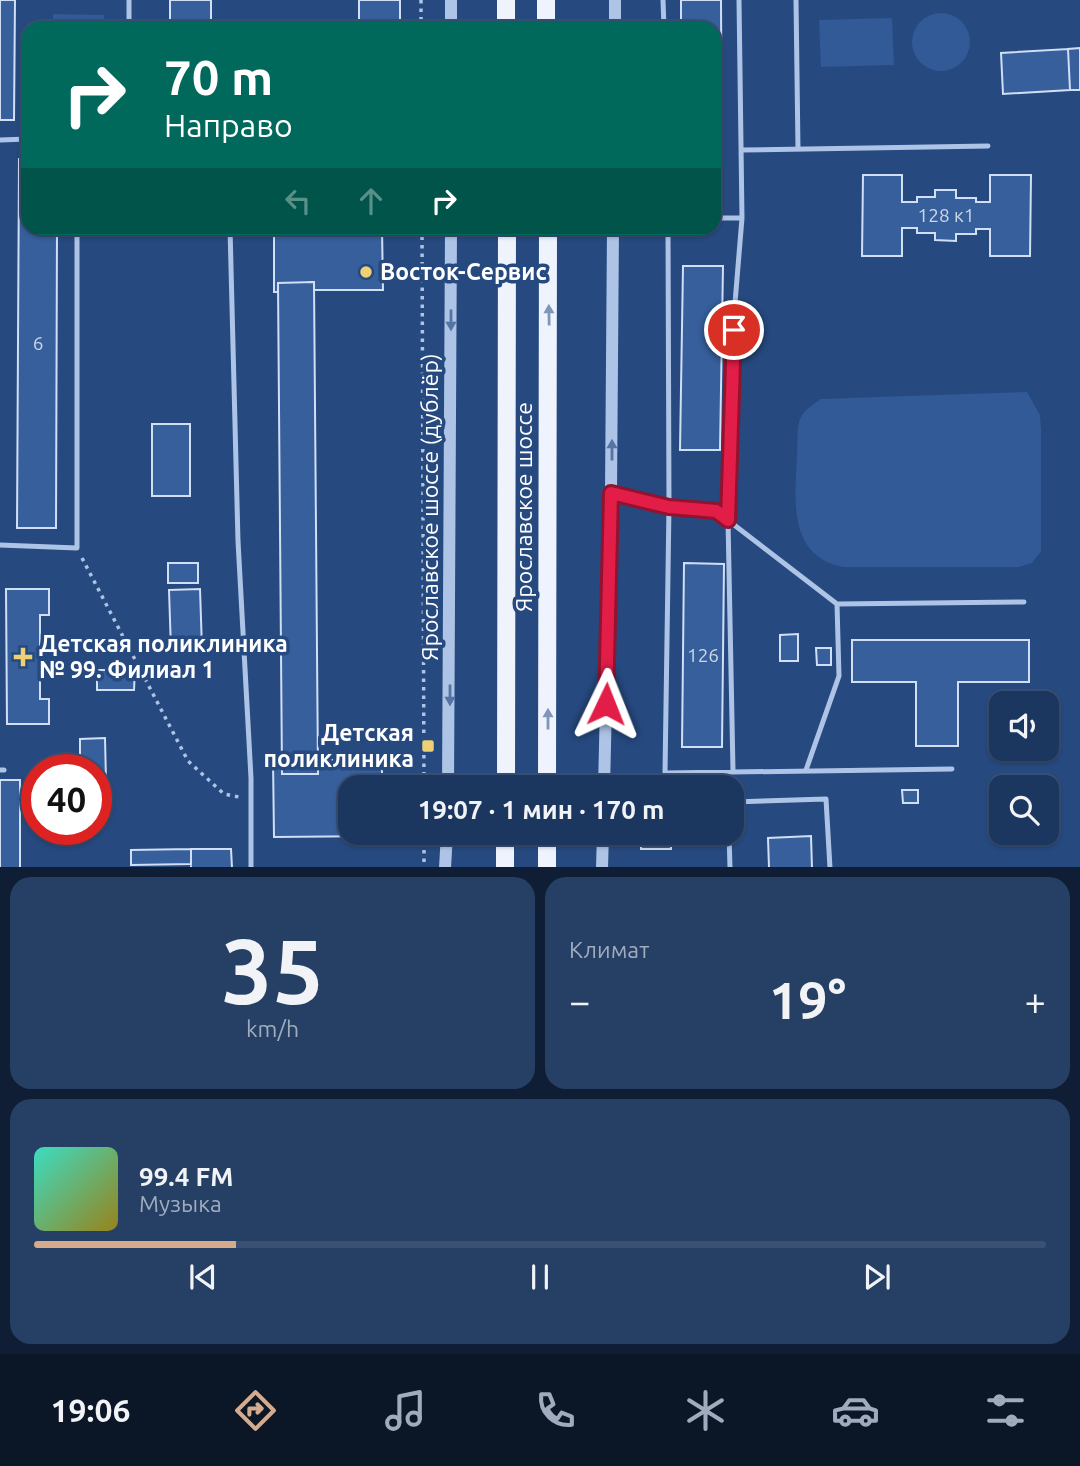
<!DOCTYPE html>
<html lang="ru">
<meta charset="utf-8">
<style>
:root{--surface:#1c375f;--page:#253f65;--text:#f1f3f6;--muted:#a0acbd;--line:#3a5174;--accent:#d6ab8b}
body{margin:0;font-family:Ubuntu,sans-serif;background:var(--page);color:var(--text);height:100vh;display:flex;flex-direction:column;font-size:26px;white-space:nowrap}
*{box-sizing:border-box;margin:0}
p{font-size:23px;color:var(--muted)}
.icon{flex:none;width:38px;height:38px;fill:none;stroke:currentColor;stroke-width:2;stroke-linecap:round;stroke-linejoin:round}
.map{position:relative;height:867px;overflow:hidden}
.sheet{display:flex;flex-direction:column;gap:10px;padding:10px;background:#0f1e34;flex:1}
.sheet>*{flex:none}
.guide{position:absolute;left:21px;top:21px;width:700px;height:214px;border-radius:21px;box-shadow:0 2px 5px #0004,0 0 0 2px var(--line);background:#00695c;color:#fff;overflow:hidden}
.buttons{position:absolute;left:989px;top:691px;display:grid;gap:14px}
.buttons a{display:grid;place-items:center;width:70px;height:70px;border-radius:14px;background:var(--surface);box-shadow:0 2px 5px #0004,0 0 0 2px var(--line);font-size:35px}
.speed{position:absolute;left:21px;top:754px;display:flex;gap:14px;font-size:35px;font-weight:700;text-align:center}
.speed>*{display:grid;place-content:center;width:91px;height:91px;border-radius:50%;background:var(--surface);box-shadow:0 2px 5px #0004,0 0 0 2px var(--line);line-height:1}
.speed .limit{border:10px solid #d22;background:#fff;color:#111}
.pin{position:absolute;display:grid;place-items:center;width:60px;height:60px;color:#fff;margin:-30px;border:4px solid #fff;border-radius:50%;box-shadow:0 2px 7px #0007}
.me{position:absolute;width:77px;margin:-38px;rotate:2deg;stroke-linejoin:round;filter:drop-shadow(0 0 5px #0008)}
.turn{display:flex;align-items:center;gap:24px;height:147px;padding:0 28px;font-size:32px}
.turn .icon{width:91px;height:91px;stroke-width:2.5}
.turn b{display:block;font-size:49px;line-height:60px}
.lanes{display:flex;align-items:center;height:66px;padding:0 28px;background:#0003;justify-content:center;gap:35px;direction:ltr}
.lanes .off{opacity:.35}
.big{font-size:52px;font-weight:600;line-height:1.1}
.sheet .card{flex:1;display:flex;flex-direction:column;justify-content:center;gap:10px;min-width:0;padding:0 24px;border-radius:21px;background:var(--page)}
.sheet .dial{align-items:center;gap:0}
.dial b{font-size:91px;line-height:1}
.song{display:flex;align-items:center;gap:21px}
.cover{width:84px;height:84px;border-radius:10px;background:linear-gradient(135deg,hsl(170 70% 55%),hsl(50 70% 35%))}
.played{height:7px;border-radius:4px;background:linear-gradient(90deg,var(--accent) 20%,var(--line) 20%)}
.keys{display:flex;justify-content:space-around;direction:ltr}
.heat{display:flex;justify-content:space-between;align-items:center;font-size:38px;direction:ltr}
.sheet .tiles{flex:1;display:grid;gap:10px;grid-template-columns:1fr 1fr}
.card:last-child{grid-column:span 2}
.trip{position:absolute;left:338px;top:775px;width:406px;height:70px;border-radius:21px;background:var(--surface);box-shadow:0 2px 5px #0004,0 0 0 2px var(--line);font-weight:600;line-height:70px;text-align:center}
.menu{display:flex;height:112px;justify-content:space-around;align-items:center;background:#0b1626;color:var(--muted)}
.menu .icon{width:49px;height:49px}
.menu .active{color:var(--accent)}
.menu b{font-size:32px;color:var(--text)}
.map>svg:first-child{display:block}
.green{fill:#315a96}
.building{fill:#375f9c;stroke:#d0dff5;stroke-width:2}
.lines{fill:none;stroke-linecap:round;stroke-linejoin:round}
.path{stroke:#adc4e6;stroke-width:3.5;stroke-dasharray:3.5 5;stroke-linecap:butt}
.service{stroke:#adc4e6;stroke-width:5}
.tertiary{stroke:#adc4e6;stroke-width:12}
.primary{stroke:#eef3fd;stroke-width:18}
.oneway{fill:#8096b8}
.oneway2{fill:#5574a3}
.route-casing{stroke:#92132f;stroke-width:18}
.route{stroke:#e11d48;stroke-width:12}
.poi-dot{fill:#eed172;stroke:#26497f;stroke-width:2.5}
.labels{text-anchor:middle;stroke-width:7;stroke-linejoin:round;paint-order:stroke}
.number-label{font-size:19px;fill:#cdd7e6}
.poi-label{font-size:23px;font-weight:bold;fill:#fff;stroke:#26497f;text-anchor:start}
.street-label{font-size:23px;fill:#fff;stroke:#26497f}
</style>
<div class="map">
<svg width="1080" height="868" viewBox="0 0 1080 868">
<rect width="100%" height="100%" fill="#26497f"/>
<!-- green -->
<path class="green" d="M912 42a29 29 0 1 1 58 0a29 29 0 1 1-58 0Z
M53,14l51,1v13h-51z
M892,18l2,47 -73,2 -2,-47z
M1027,392l13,23 1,14v122l-9,12 -13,4h-176c-56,-11 -48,-69 -46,-112 1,-11 -1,-29 4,-38 4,-8 13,-13 20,-18z"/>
<!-- building -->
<path class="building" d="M0,0h15l-1,120h-14z
M170,0h41v28h-41z
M359,0h41v28h-41z
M681,0h40l1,204h-8v-176h-33z
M1080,48v42h-10l-2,-41z
M1068,49l2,41 -67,4 -2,-41z
M19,159h9v69h29l-1,300h-39z
M863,175h39v27h15v-5h18v-7h21v8h20v4h14v-27h41l-1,81h-40v-27h-14v5h-20v7l-21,-1v-7h-18v-5h-15v28h-40z
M274,228h108l1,62h-69v-8l-36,1v9h-4z
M683,266h40l-3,184h-40z
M314,282l4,492h-36l-4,-491z
M152,424h38v72h-38z
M168,563h30v20h-30z
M684,563l40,1 -2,183h-40z
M6,589h43v26h-9v84h9v25h-42z
M200,589l2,60 -31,1 -2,-60z
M798,634v27h-18v-26z
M852,640h177v42h-71v64h-42v-64h-64z
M816,648h15v17h-14z
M97,670h38l-1,20h-37z
M105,738l1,42 -10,1v-11h-16v-31z
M382,759v29h-32v45h32v3l-108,1 -1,-77h9v14h36v-14z
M0,780h20v88h-20z
M902,790h16v13h-15z
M641,833h30v16h-30z
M811,836l1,32h-43l-1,-30z
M191,849v15l-60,1v-15z
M191,849h40l1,19h-41z"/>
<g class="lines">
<!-- path -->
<path class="path" d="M421,0v28
M422,228l2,560
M82,558l106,203 36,33 15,3
M424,833v35"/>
<!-- service -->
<path class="service" d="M663,0l1,28
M796,0l2,149
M129,28v-28
M0,140l28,-1
M741,150l247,-4
M714,218h28
M230,228l8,313 13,237v90
M668,228l1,279 -4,266 12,15
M611,493l58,14 47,4 121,93 187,-2
M0,545l77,3v-320
M0,770h4
M806,770l33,-94 -2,-72
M733,771l-5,-251 7,-217 7,-85 -3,-218
M665,773l287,-4
M732,802l94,-3 4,69
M729,833l1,35"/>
<!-- tertiary -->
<path class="tertiary" d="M451,0v28
M615,28v-28
M448,788l3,-560
M604,788l7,-295 2,-265
M445,868l2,-35
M602,868l1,-35"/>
<!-- primary -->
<path class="primary" d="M506,0v28
M546,0v28
M506,788l1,-560
M547,788l1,-560
M505,868v-35
M547,868v-35"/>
</g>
<!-- one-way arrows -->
<defs><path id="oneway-solid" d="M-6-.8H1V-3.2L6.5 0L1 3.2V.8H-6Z" transform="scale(1.75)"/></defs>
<g class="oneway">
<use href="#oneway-solid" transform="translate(549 315) rotate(-91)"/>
<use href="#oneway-solid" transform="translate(548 719) rotate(-90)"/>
</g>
<g class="oneway2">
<use href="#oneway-solid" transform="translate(451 320) rotate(90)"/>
<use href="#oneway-solid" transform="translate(612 450) rotate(-90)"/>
<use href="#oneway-solid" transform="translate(450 695) rotate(90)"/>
</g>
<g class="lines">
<defs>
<path id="route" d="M606,704l5,-211 58,14 47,4 12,9 6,-190"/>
</defs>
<!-- route casing -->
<use href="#route" class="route-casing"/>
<!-- route -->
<use href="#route" class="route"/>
</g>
<!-- markers -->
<g class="poi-dot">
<circle cx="366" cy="272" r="7"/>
<path d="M19.5 646.5h7v7h7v7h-7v7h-7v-7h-7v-7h7z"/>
<rect x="421" y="739" width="14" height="14" rx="3.5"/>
</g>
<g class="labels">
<!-- number labels -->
<g class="number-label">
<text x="946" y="222">128 к1</text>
<text x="38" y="350">6</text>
<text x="703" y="662">126</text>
</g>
<!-- poi labels -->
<g class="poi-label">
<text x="380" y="280">Восток-Сервис</text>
<text x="39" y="652">Детская поликлиника<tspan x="39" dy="26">№ 99. Филиал 1</tspan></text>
<text x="414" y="741" text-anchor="end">Детская<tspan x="414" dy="26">поликлиника</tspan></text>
</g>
<!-- street labels -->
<g class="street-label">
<text transform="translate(430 507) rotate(-90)" y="8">Ярославское шоссе (дублёр)</text>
<text transform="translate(524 507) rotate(-90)" y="8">Ярославское шоссе</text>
</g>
</g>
</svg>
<div class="buttons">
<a><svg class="icon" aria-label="sound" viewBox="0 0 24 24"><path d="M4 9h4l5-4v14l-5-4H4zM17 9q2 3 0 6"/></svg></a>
<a><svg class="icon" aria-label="search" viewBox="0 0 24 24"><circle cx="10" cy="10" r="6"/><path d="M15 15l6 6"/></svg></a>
</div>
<div class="speed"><div class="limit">40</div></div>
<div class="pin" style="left:734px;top:330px;background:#d93025"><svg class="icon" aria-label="arrive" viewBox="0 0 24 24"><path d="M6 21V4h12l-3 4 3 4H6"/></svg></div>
<svg class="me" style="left:606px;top:704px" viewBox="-20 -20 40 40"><path d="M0-17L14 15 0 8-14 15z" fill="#e11d48" stroke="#fff" stroke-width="4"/></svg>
<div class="trip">19:07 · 1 мин · 170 m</div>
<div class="guide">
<div class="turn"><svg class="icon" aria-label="right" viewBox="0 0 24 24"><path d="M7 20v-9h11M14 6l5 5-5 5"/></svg><div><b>70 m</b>Направо</div></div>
<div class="lanes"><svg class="icon off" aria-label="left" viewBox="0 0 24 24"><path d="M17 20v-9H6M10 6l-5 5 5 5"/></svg><svg class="icon off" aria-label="ahead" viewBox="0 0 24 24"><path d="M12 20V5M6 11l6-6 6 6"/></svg><svg class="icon" aria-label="right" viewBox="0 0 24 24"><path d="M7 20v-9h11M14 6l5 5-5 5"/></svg></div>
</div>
</div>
<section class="sheet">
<div class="tiles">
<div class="card dial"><b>35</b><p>km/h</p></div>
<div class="card"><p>Климат</p>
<div class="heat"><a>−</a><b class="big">19°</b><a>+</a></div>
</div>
<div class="card">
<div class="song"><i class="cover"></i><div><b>99.4 FM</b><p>Музыка</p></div></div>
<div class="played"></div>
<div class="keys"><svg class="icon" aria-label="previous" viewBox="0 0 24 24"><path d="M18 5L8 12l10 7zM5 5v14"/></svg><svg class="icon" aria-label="pause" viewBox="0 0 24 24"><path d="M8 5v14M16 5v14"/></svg><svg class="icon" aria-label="next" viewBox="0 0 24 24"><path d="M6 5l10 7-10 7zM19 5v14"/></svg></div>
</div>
</div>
</section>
<nav class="menu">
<b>19:06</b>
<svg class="icon active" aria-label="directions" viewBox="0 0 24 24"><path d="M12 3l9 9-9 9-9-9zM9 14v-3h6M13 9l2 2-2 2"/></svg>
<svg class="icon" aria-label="music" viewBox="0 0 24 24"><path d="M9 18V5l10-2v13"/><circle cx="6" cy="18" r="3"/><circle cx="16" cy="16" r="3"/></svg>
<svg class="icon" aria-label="phone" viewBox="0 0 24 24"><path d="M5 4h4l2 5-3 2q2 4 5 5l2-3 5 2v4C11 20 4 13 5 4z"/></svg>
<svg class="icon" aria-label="climate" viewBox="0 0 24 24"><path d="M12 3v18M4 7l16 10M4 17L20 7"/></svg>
<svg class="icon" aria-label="car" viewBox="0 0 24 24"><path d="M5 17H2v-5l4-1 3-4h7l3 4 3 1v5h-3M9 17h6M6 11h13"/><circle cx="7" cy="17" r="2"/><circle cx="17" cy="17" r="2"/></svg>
<svg class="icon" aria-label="filters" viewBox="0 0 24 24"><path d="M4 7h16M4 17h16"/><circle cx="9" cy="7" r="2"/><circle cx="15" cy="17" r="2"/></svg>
</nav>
